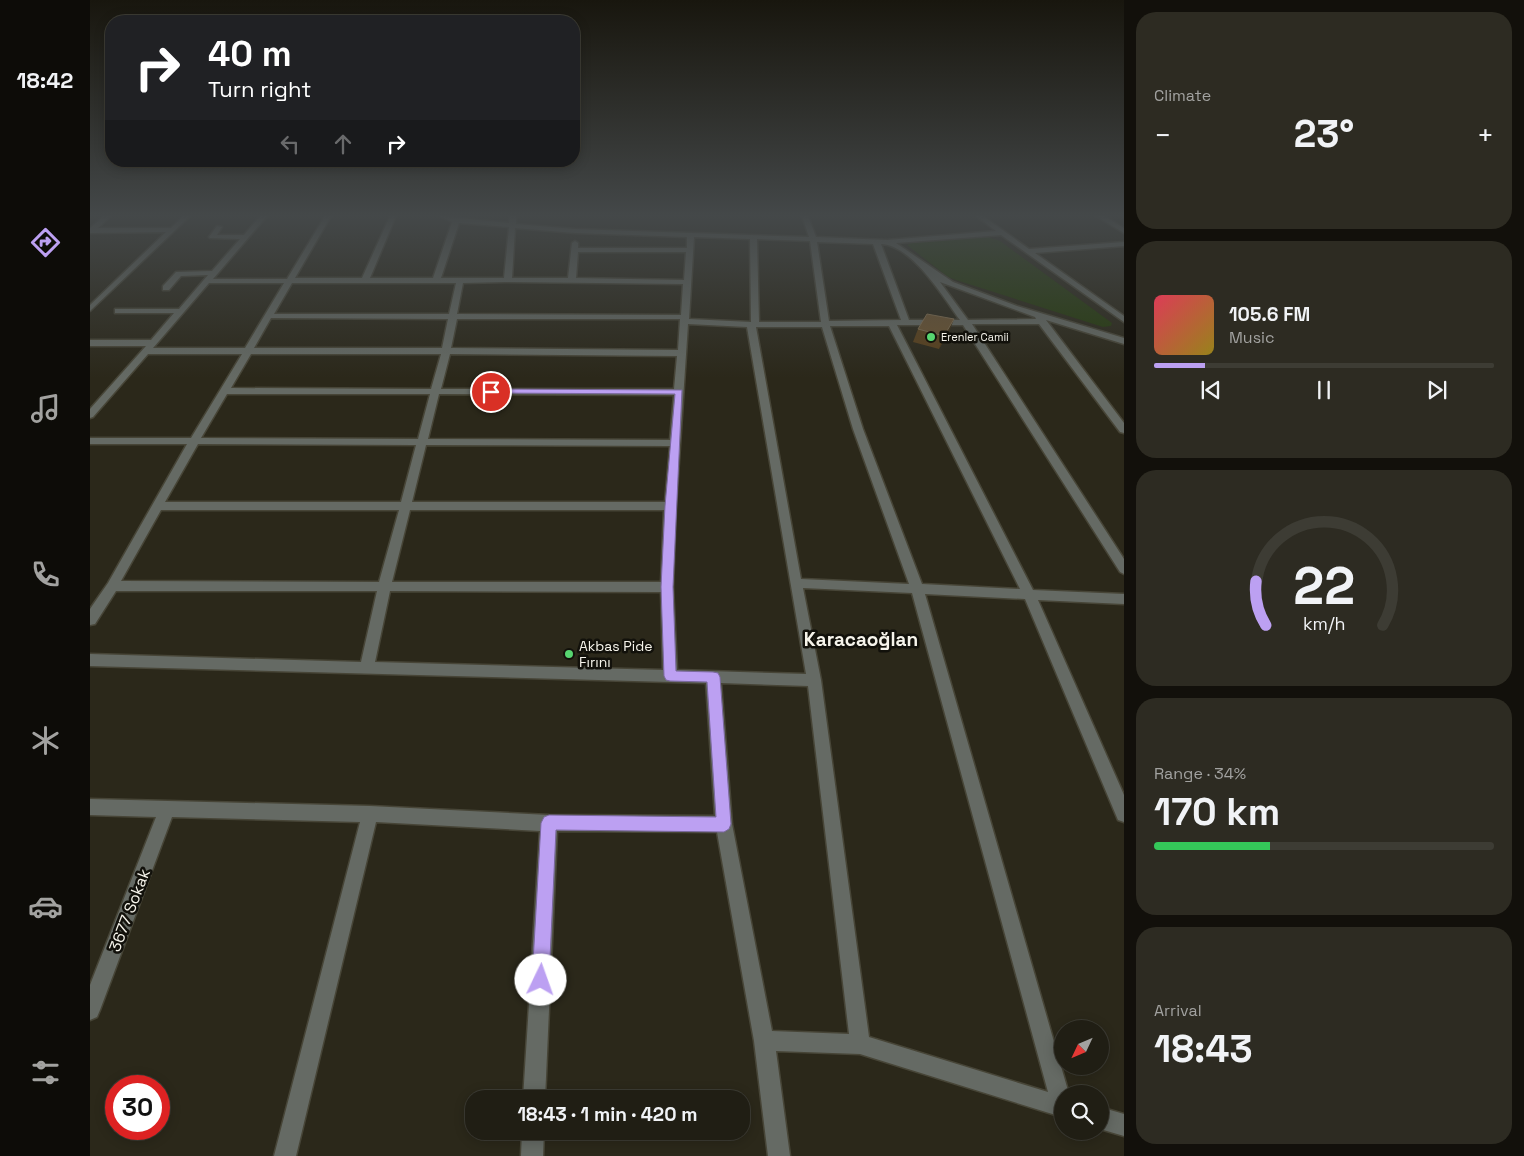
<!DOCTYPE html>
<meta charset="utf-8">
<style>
:root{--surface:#201e14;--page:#2d2b22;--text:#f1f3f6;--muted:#a2a2a0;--line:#3d3c34;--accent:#bca0f2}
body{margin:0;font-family:"Space Grotesk",sans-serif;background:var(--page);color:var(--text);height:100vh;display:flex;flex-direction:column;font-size:19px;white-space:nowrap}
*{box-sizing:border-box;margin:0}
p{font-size:16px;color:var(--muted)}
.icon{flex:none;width:28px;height:28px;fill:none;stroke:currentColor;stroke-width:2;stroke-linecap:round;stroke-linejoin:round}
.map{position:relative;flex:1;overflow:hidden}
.details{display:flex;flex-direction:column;gap:12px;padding:12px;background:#12100b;width:400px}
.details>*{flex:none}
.banner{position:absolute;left:15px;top:15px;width:475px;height:152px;border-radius:20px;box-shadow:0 2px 12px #0003,0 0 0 1px var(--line);background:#202124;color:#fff;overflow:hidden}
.needle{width:32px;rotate:226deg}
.fabs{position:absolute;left:964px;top:1020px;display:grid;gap:10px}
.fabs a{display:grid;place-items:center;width:55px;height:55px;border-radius:50%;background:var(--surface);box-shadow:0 2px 12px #0003,0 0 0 1px var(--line);font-size:25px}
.speed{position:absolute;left:15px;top:1075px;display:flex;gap:10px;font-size:25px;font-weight:700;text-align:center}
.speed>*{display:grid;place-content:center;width:65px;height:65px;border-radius:50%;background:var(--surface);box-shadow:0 2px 12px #0003,0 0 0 1px var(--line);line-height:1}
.speed .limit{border:8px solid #d22;background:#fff;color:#111}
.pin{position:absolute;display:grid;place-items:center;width:42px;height:42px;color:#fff;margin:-21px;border:2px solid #fff;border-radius:50%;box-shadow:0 1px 5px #0007}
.me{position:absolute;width:55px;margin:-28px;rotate:3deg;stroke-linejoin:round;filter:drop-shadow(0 0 4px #0008)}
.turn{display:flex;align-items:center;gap:18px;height:105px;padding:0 20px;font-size:22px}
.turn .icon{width:65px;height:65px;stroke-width:2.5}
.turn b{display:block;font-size:35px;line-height:42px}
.lanes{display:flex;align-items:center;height:48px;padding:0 20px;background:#0003;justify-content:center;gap:25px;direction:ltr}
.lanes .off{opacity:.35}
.big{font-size:38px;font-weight:700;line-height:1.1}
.details .card{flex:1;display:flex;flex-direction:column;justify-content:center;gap:8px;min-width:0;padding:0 18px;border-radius:20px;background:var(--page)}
.details .dial{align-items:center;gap:0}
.dial svg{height:130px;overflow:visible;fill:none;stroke:var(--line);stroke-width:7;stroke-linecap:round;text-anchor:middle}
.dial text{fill:var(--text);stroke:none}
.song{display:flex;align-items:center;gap:15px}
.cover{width:60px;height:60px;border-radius:8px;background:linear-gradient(135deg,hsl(350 70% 55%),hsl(50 70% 35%))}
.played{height:5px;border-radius:2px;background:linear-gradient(90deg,var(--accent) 15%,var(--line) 15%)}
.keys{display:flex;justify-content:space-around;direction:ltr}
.heat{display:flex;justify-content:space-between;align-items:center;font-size:28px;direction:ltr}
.charge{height:8px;border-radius:4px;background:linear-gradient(90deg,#34c759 34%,var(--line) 0)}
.trip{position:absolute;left:375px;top:1090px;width:285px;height:50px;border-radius:20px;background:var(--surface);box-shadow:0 2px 12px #0003,0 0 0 1px var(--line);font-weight:700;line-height:50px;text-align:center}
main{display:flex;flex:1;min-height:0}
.tabs{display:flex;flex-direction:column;width:90px;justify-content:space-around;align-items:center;background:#0d0c08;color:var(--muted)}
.tabs .icon{width:35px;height:35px}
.tabs .active{color:var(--accent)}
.tabs b{font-size:22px;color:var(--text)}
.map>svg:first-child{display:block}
.green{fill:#253b0c}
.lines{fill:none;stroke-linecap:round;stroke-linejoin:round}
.minor-casing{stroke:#474537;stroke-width:3}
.minor{fill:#656a64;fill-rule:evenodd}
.wall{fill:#5a411c}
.shaded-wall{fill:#402f12}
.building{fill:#6b5432;stroke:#806d4f}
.route{fill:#bca0f2;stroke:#7a689d}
.poi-dot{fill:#57d570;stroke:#12110b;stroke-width:2}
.labels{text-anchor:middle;stroke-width:5;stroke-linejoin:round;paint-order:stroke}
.far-poi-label{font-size:11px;fill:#f6f4eb;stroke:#12110b;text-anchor:start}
.poi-label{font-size:14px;fill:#f6f4eb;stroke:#12110b;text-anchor:start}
.near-street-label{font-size:16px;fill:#f6f4eb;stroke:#12110b}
.district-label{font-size:19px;font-weight:bold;fill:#f6f4eb;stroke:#12110b}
</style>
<main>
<nav class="tabs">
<b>18:42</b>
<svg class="icon active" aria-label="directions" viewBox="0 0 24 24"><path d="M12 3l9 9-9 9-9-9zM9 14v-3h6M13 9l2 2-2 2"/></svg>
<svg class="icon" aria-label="music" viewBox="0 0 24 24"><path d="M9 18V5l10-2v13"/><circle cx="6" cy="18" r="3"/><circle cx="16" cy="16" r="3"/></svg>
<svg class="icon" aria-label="phone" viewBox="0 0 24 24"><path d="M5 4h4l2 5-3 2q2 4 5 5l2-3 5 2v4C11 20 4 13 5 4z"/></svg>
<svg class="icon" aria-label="climate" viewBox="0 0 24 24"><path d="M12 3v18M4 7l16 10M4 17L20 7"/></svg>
<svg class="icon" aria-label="car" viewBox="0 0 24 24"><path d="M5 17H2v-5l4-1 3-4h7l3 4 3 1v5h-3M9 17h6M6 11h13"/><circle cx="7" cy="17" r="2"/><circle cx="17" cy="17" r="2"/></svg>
<svg class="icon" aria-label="filters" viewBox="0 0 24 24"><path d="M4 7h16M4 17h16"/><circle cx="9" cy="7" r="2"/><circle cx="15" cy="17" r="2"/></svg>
</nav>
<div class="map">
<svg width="1034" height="1156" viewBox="0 0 1034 1156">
<rect width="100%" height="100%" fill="#2b281a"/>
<!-- green -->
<path class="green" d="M895,236l15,5 112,82 -1,3 -8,1 -147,-47 -8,-3 -41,-32 7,-3z"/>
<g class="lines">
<defs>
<path id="minor" d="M14,216h7l-13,12h73l12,-12h7l-100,95v-6l76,-73 -76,1v-5z
M170,216h7l-54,63h74l38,-63h6l-36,62h67l28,-62h6l-26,62h63l19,-56 -12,-6 69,7 1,-7h6v8l59,5 234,8 -7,-21h6l8,21 71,3 109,-9 -20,-15h7l46,33 95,-7v4l-89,7 89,63v6l-123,-87 -105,8 57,39 64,24 107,32v6l-78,-24 78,103v10l-4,-1 -81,-108h-67l152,235v15l-4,-2 -157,-247h-66l136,265 91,4v10l-86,-4 86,195v27l-6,-2 -93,-221 -100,-5 144,500h-7v23l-202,-63 -84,-3 14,105h-22l-14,-115 -37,-209 -160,-1 -12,268h-22l17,-268 -164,-9 -80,334h-22l86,-334 -188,-5 -72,193 -3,7 -7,3v-35l66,-168 -66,-2v-16l280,7 179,9 166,1 -9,-133 -616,-17v-12l271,8 16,-71h-261l-21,33 -5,1v-16l18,-26 79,-139h-97v-6h101l51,-84h-94l-55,63 -3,1v-9l56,-63h-56v-6h61l23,-27h-59v-4h64l29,-34 -27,1 -12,14h-6v-4l13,-14 36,-1 28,-32 -30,-1 -1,-1 8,-11 5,1 -5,8h27zM369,223l50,4 -5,51h-63zM425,228l60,5 112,4v11h-109v-5l-3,-2 -3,2 -4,35h-56zM604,237l56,2 1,83 -62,-3zM667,239l53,2 11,81h-62zM727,242l56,2 28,76 -72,1zM791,244c31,1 62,53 79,76h-51zM488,252h108l-2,28 -108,-2zM415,282l178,2 -2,31 -224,-1 6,-31zM850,282l95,35 1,2 -68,1zM119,283h75l-39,65h-92zM202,283h164l-7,31h-175zM181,318l177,1 -6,29h-188zM367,319h223l-2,31 -227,-2zM598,324l59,3 59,347 -129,-4 -4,-83 3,-81zM740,326h59l131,263 -98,-5 -59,-155zM666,327h66l31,102 56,155 -108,-5zM161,354h190l-10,35 -200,-1zM360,354l227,2 -3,33h-233zM137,394h203l-12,45 -217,-1zM349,394l235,1 -4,45 -242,-1zM108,444l218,1 -15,57h-236zM336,445l244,1 -5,56h-253zM71,510h238l-20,72 -258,-1zM320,510h254l-3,72h-269zM713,588l109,5 136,499 -179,-55 -48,-357zM300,591l271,1 2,78 -288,-8zM631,683l87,3 41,348 -77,-3 -40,-207z
M1006,216h8l20,12v5z
M1010,1107l24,7v22l-24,-7z
M432,1131h22l-1,25h-22z"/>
</defs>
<!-- minor casing -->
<use href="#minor" class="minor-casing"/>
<!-- minor -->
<use href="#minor" class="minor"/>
</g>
<!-- wall -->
<path class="wall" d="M828,329l31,3 -10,17 -26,-7z"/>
<!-- shaded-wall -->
<path class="shaded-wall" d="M864,319l-5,13 -10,17 5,-13z"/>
<!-- building -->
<path class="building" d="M837,314l27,5 -10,17 -26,-7z"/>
<!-- sky -->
<linearGradient id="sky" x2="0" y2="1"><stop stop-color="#18160e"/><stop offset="0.57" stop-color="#444849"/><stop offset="1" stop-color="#444849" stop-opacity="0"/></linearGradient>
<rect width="1034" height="378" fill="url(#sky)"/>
<!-- route -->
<path class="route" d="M401,389l191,1 -9,197 3,84 37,1 5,1 2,4 11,147 -2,5 -5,3 -168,-2 -7,150 -2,7 -6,2 -7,-2 -2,-7 9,-157 3,-6 5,-2 167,2 -9,-135 -37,-1 -4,-1 -2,-4 -3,-89 4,-81 10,-112 -187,-1v-3z"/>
<!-- markers -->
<g class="poi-dot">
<circle cx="841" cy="337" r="5"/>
<circle cx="479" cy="654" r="5"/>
</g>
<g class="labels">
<!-- far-poi labels -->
<g class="far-poi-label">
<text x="851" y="341">Erenler Camii</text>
</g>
<!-- poi labels -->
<g class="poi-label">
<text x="489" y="651">Akbas Pide<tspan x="489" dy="16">Fırını</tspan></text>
</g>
<!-- near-street labels -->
<g class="near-street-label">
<text transform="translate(39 910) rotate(-69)" y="6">3677 Sokak</text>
</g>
<!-- district labels -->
<g class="district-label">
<text x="771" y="646">Karacaoğlan</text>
</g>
</g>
</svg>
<div class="fabs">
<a><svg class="needle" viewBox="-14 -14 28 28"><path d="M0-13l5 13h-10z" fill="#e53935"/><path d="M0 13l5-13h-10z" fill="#a2a2a0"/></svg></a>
<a><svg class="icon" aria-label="search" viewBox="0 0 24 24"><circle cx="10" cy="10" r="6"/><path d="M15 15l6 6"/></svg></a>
</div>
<div class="speed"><div class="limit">30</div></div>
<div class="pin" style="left:401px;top:392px;background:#d93025"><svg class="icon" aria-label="arrive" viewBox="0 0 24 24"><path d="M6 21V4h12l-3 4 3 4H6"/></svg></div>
<svg class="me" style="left:451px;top:980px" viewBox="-20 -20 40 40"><circle r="19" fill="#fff"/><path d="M0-13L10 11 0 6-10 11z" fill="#bca0f2"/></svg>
<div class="trip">18:43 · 1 min · 420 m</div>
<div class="banner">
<div class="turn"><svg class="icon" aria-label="right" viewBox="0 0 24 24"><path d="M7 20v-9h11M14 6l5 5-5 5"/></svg><div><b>40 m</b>Turn right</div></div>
<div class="lanes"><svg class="icon off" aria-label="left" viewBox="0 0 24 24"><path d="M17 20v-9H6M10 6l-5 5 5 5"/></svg><svg class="icon off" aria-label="ahead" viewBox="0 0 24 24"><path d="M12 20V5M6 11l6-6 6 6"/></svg><svg class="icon" aria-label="right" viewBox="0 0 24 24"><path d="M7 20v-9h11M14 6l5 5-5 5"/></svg></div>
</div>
</div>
<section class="details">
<div class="card"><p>Climate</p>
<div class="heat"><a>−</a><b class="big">23°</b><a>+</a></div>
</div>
<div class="card">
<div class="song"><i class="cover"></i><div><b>105.6 FM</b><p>Music</p></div></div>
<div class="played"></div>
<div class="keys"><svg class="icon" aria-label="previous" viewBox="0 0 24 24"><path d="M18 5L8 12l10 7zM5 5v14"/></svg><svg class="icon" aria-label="pause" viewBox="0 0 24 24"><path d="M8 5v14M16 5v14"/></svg><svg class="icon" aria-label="next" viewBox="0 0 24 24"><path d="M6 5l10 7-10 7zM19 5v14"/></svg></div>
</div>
<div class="card dial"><svg viewBox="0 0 100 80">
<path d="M14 69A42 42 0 1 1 86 69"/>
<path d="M14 69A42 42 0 0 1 8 42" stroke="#bca0f2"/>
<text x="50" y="56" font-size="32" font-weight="700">22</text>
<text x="50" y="72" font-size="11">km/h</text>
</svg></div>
<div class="card"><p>Range · 34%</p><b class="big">170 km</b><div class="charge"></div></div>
<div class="card"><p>Arrival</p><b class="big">18:43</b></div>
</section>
</main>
